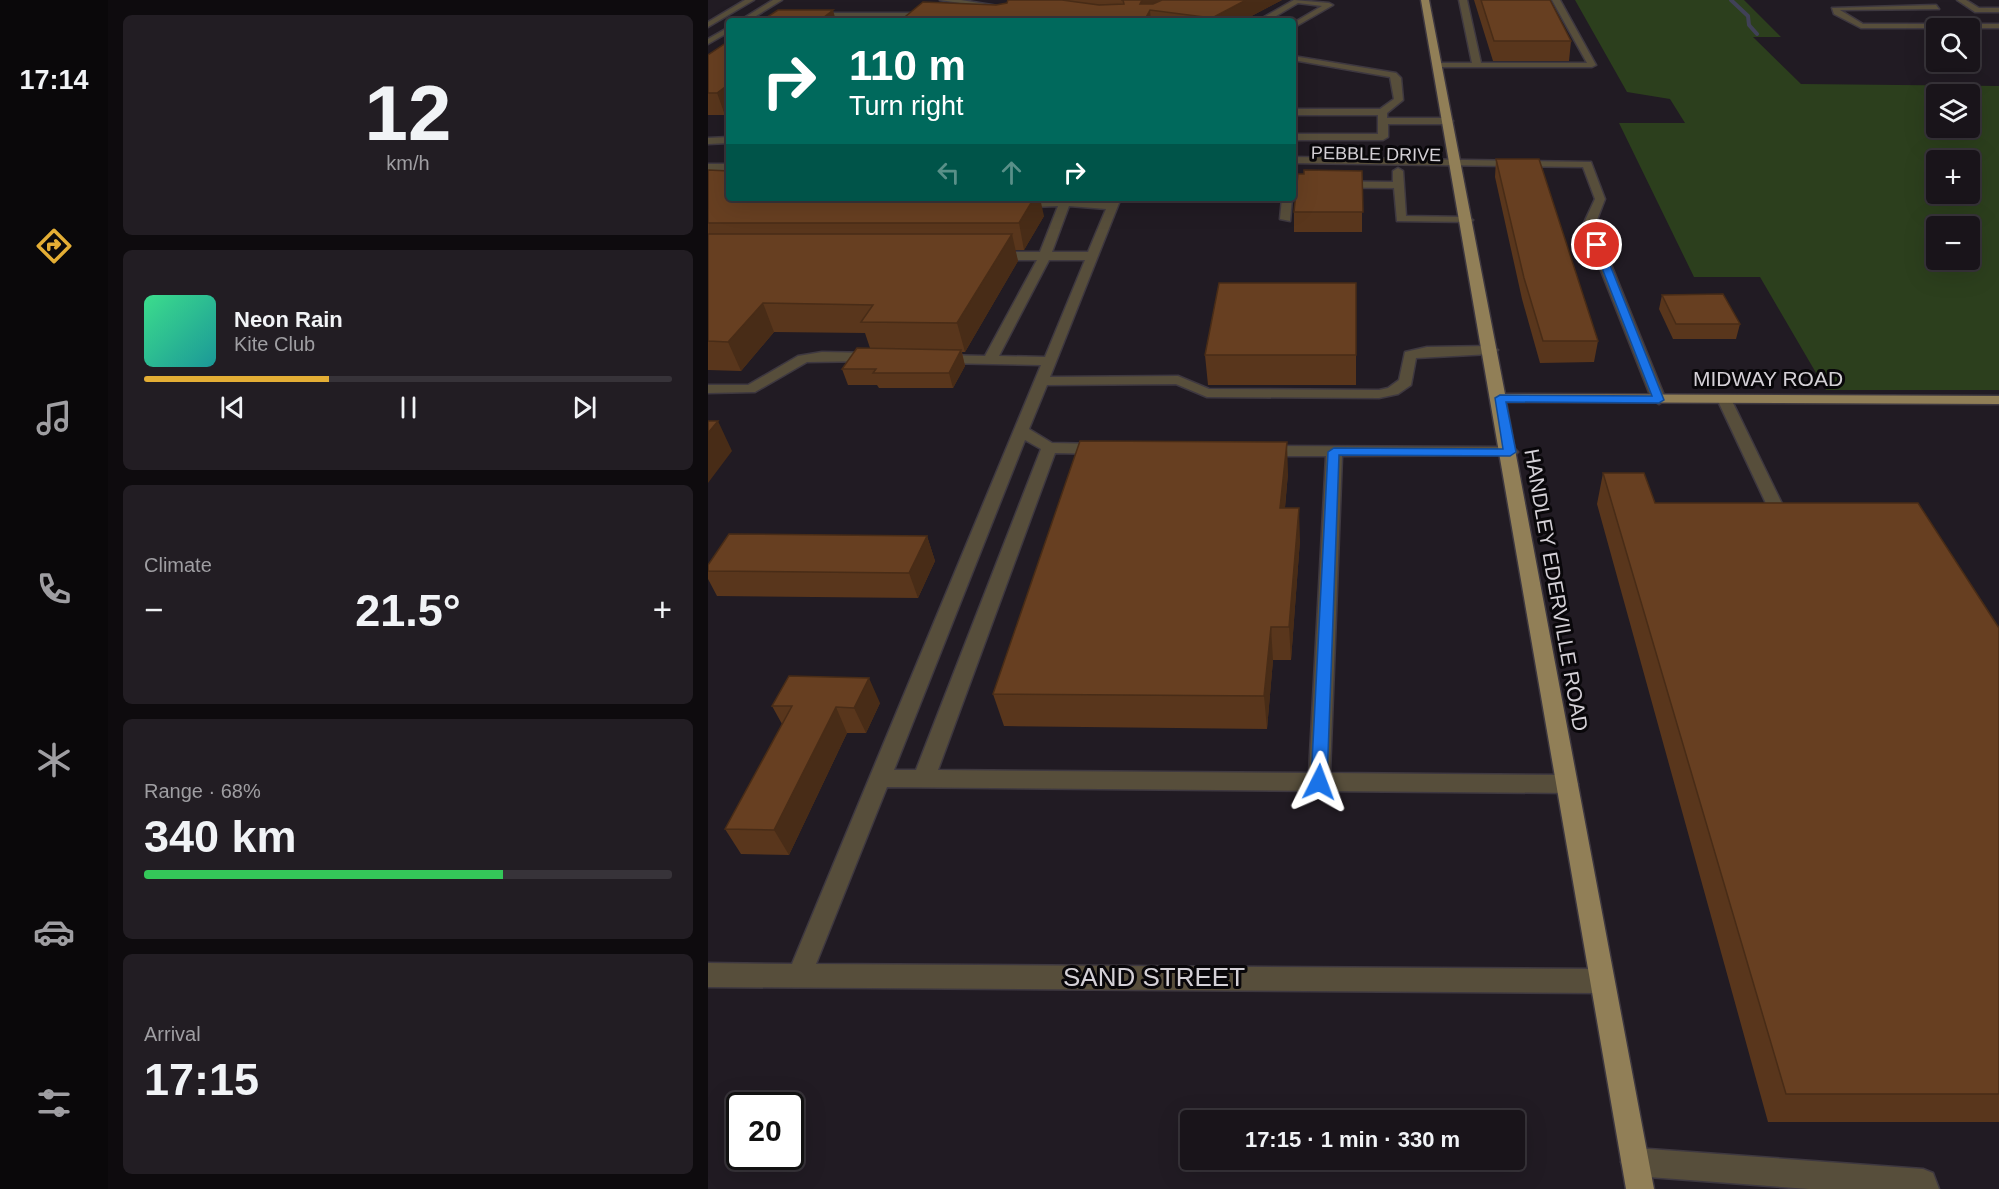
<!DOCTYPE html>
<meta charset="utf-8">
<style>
:root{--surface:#19141a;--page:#221d23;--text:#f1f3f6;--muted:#9f9ea2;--line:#373339;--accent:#e4ae35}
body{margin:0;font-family:Helvetica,sans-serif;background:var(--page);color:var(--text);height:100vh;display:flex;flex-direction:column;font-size:22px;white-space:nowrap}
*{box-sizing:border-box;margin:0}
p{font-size:20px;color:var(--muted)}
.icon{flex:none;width:33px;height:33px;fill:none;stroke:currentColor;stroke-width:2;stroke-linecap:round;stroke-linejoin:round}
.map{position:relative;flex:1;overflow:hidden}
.sheet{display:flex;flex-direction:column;gap:15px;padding:15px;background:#0e0b0e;width:600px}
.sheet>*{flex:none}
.hud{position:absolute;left:18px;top:18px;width:570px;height:183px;border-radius:6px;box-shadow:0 6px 24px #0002,0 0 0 2px var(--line);background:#00695c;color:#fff;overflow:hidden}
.controls{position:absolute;left:1218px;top:18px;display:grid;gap:12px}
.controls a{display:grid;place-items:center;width:54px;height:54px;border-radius:6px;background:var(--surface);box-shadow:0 6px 24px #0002,0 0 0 2px var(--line);font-size:30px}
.speed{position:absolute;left:18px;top:1092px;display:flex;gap:12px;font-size:30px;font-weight:700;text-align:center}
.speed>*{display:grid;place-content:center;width:78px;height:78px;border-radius:50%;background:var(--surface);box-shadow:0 6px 24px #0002,0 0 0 2px var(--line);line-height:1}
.speed .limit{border:3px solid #111;border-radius:9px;background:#fff;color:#111}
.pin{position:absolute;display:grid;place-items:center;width:51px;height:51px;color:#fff;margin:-26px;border:3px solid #fff;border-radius:50%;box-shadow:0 2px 6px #0007}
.me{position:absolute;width:66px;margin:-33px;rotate:3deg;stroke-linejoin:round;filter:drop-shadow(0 0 4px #0008)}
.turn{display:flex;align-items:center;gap:21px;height:126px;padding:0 24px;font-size:27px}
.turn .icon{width:78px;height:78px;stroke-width:2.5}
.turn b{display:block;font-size:42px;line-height:51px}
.lanes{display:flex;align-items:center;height:57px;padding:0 24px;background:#0003;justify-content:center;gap:30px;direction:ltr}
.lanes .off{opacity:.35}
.big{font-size:45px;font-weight:700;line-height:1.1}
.sheet .tile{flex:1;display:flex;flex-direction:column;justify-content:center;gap:9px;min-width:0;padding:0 21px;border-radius:9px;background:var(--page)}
.sheet .dial{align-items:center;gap:0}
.dial b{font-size:78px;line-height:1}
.song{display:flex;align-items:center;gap:18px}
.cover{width:72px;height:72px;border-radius:9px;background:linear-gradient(135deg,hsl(150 70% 55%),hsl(180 70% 35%))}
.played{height:6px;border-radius:3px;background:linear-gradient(90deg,var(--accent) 35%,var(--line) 35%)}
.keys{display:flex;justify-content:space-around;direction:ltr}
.heat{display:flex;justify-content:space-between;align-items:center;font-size:33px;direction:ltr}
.charge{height:9px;border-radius:4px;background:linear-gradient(90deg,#34c759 68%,var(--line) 0)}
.trip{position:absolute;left:472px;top:1110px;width:345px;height:60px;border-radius:6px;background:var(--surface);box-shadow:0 6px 24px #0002,0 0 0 2px var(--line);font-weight:700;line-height:60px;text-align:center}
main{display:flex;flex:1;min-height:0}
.tabs{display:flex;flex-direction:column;width:108px;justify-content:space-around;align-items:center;background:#0a080a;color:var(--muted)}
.tabs .icon{width:42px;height:42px}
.tabs .current{color:var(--accent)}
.tabs b{font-size:27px;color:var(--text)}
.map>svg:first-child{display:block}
.green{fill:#2c3f1d;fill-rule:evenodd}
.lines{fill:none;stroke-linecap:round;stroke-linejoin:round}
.stream{stroke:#404157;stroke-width:4}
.minor-casing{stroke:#3e3840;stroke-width:3}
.major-casing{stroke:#3e3840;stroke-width:3}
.minor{fill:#574e3b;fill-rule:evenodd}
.major{fill:#917f57;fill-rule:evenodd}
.wall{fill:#59361c}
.shaded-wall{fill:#482c17}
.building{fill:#673f21;stroke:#482c17;stroke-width:1.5}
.route{fill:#1a73e8;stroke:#114b97;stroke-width:1.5}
.labels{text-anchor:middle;stroke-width:6;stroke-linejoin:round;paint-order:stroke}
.far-street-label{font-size:18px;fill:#d4d0d6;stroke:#09070a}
.street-label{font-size:21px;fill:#d4d0d6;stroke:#09070a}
.near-street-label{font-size:26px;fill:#d4d0d6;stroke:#09070a}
</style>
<main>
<nav class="tabs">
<b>17:14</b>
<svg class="icon current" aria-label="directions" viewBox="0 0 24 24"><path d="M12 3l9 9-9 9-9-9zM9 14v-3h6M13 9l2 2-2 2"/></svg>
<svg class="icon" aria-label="music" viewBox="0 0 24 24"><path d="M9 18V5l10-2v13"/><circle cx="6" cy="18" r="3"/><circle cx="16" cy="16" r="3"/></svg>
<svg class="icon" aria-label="phone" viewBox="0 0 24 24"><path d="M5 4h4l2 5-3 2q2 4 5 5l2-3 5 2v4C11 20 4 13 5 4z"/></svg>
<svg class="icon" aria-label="climate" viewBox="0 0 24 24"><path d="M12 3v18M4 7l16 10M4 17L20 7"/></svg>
<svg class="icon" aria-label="car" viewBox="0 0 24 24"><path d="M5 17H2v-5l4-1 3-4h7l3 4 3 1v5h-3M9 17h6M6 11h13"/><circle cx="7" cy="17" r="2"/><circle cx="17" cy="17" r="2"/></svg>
<svg class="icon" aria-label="filters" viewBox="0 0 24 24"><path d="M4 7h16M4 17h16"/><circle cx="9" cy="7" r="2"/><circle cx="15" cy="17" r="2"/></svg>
</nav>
<section class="sheet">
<div class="tile dial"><b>12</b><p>km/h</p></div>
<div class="tile">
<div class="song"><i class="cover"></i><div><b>Neon Rain</b><p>Kite Club</p></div></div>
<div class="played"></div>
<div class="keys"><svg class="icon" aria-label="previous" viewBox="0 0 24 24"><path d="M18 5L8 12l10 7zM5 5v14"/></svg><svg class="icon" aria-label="pause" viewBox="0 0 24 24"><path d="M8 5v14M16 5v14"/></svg><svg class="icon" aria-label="next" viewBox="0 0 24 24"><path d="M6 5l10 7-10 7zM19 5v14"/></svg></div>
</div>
<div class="tile"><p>Climate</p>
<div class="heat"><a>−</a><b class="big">21.5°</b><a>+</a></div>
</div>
<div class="tile"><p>Range · 68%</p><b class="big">340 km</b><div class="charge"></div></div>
<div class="tile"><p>Arrival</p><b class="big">17:15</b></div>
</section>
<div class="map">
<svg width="1291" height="1189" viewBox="0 0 1291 1189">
<rect width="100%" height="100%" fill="#211b23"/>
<!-- green -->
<path class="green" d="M867,0h169l37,37h-28l48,47 198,2v304h-173l-66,-113h-66l-75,-154h66l-15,-24 -43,-7zM1228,94h34v34h-34zM1228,160h34v34h-34zM1228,226h34v34h-34z"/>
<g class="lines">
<!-- stream -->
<path class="stream" d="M1023,0l17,16 1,9 8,9"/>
<defs>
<path id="minor" d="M37,0h9l-46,27v-5z
M65,0h9l-34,21h-9z
M232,0h21l43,7 -4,2z
M586,0l35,3 4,2 -40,23v-5l29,-17 -24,-3 -27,16 -7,-2z
M751,0h8l14,63h106l-35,-63h8l36,65 -4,2h-157l3,-4h34z
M1249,0h9l13,8h20v4h-24z
M1228,5l3,4 -99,1 23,14h136v4h-138l-27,-14 -2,-6z
M110,13h113l4,2 -34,2 -2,4h-8l2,-4h-78z
M21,27v5l-21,12v-5z
M585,56l103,17 5,5 2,22 -16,13v5h61l5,3 -5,3h-60v13l-5,3h-90v-6h85v-19h-85v-6h87l14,-10 -4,-22 -97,-17z
M21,137v6l-21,1v-6z
M585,157l298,5 14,37 -10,26 71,175 -7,4 -7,-4 -69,-175 12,-26 -12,-32 -290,-4z
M0,164h21v6h-21z
M690,168l5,3 3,45 61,1 6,3 -2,2 -74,-1 -3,-33 -101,-1v-6l100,1v-11z
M309,198l29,4 30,-4 33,4 2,-4h10l-71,179 128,-1 31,13 170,1 9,-2 11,-8 6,-28 22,-5 64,-1 7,4 -7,4 -75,4 -5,27 -13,9 -19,4 -172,-1 -31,-13 -129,1 -18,44 23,14 50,1 8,5 -8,5 -47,-1 -117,317 371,3 17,-317h-62l-8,-5 8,-5 246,1 5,2 3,3 -3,3 -173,1 -12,317 237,2 8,3 3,6 -3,6 -8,3 -680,-6 -71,177 784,5 9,4 4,8 -4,8 -9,4 -892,-6v-24l84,1 249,-599 -100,-2 -7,-4 7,-4 44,1 52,-96h-45l-6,-4 6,-4h48l18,-46 -25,1zM361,206l37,3 -18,43h-36zM341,260h36l-40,97 -46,-1zM317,440l16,9 -125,321h-22z
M574,198h10l-2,23 -10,-2z
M114,352l52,1 7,4 -7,4 -67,1 -52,30 -47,1v-8h40l50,-29z
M1017,397l7,4 55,113 -2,4 -6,1 -8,-5 -53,-113z
M927,1148l288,21 10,4 6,16h-130l-174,-13 -10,-4 -4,-10 4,-10z"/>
<path id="major" d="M713,0h8l76,394 494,2v8l-493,-2 148,787h-28z"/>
</defs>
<!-- minor casing -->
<use href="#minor" class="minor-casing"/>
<!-- major casing -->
<use href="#major" class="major-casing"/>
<!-- minor -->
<use href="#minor" class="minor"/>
<!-- major -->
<use href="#major" class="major"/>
</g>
<!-- wall -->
<path class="wall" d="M300,0h274l-40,21h-342l107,-18z
M766,0h76l21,41 -2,20h-76z
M0,55l17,60h-17z
M788,159l102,182 -4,21 -54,1 -18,-64 -27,-122z
M0,170l336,46 -20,34h-9l3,11 -53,91h-3l3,14 -12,22h-74l-2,-3h-29l-6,-16 28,-21 -5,-15 -91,-1 -33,39 -33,-1z
M654,171v61h-68v-20l10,-38z
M648,283v102h-148l-3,-30z
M954,295l78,29 -4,15h-63l-14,-30z
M580,473l-3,35 15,32 -9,120h-18l-6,69 -263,-3 -11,-32z
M895,473l52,30 344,125v494h-231l-171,-618z
M219,536l8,25 -17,37 -201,-2 -9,-17v-14z
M172,703l-14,30h-19l-58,122 -48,-1 -16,-25 57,-105 -10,-18z"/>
<!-- shaded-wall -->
<path class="shaded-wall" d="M434,0h38l-30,10 1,11h-7l-4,-17z
M538,0h36l-40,21h-30v-3z
M125,10l3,11h-17z
M21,84v29l-4,2 -8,-22z
M326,198h6l4,18 -20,34 -5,-27z
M304,234l6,27 -53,91 -8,-29z
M55,303l11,29 -33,39 -13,-29z
M253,350l4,16 -12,22 -4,-15z
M10,421l14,30 -24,32v-50z
M579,442l1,31 -6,67 -2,-32z
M591,508l1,32 -9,120 -2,-33z
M219,536l8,25 -17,37 -9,-25z
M563,627l2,33 -6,69 -3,-33z
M161,678l11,25 -14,30 -12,-25z
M128,707l11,26 -58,122 -15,-25z"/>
<!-- building -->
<path class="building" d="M300,0h54l37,5 25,-1 -1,-4h-2h21l-2,4h13l9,-4h84l-34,18 -62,-8 -6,11h-244l23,-19 73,3 11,-2z
M773,0h69l21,41h-77z
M70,10h55l-14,11h-58z
M21,41v43l-12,9h-9v-38z
M788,159h43l59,182h-55l-19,-63z
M0,170l21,1v27h305l-15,25h-311z
M596,170l58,1 1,41h-69l4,-38h6z
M0,234h304l-55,89 -96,-1 12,-17 -110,-2 -35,39 -20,-1z
M511,283h137v72h-151z
M1015,294l17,30h-64l-14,-29z
M149,348l104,2 -12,23h-76l3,-4h-34z
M0,421h10l-10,12z
M372,441l207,1 -7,66h19l-10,119h-18l-7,69 -271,-2z
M895,473h41l11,30h263l81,125v466h-213z
M21,534l198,2 -18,37 -201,-2v-6z
M81,676l80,2 -15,30 -18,-1 -62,123 -49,-1 67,-123h-20z"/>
<!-- route -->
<path class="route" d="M889,243l5,2 62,155 -5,3 -153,-1 10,50 -6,4 -171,-1 -12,327 -3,4h-11l-2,-4 17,-330 6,-4 169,1 -8,-51 5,-3 152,1 -59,-151z"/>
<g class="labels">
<!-- far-street labels -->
<g class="far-street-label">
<text transform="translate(668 154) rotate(1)" y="6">PEBBLE DRIVE</text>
</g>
<!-- street labels -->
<g class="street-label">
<text x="1060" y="386">MIDWAY ROAD</text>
<text transform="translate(848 590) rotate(80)" y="7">HANDLEY EDERVILLE ROAD</text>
</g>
<!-- near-street labels -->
<g class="near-street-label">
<text x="446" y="986">SAND STREET</text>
</g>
</g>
</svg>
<div class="controls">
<a><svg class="icon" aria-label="search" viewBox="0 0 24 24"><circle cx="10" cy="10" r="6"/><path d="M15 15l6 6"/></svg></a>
<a><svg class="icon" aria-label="layers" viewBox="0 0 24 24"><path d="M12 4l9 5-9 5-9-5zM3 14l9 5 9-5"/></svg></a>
<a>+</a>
<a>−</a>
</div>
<div class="speed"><div class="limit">20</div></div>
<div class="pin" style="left:889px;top:245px;background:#d93025"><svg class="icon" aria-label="arrive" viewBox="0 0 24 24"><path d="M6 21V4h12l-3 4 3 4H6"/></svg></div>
<svg class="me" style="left:611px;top:782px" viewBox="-20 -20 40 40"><path d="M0-17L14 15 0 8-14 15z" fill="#1a73e8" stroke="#fff" stroke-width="4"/></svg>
<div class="trip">17:15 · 1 min · 330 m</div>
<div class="hud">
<div class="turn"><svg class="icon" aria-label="right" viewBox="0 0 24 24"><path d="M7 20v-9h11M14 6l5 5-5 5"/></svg><div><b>110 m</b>Turn right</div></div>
<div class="lanes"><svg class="icon off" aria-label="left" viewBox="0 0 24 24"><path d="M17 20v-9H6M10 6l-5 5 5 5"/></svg><svg class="icon off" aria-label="ahead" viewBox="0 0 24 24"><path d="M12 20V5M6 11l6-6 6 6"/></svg><svg class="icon" aria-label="right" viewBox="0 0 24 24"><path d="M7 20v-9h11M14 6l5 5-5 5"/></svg></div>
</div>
</div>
</main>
